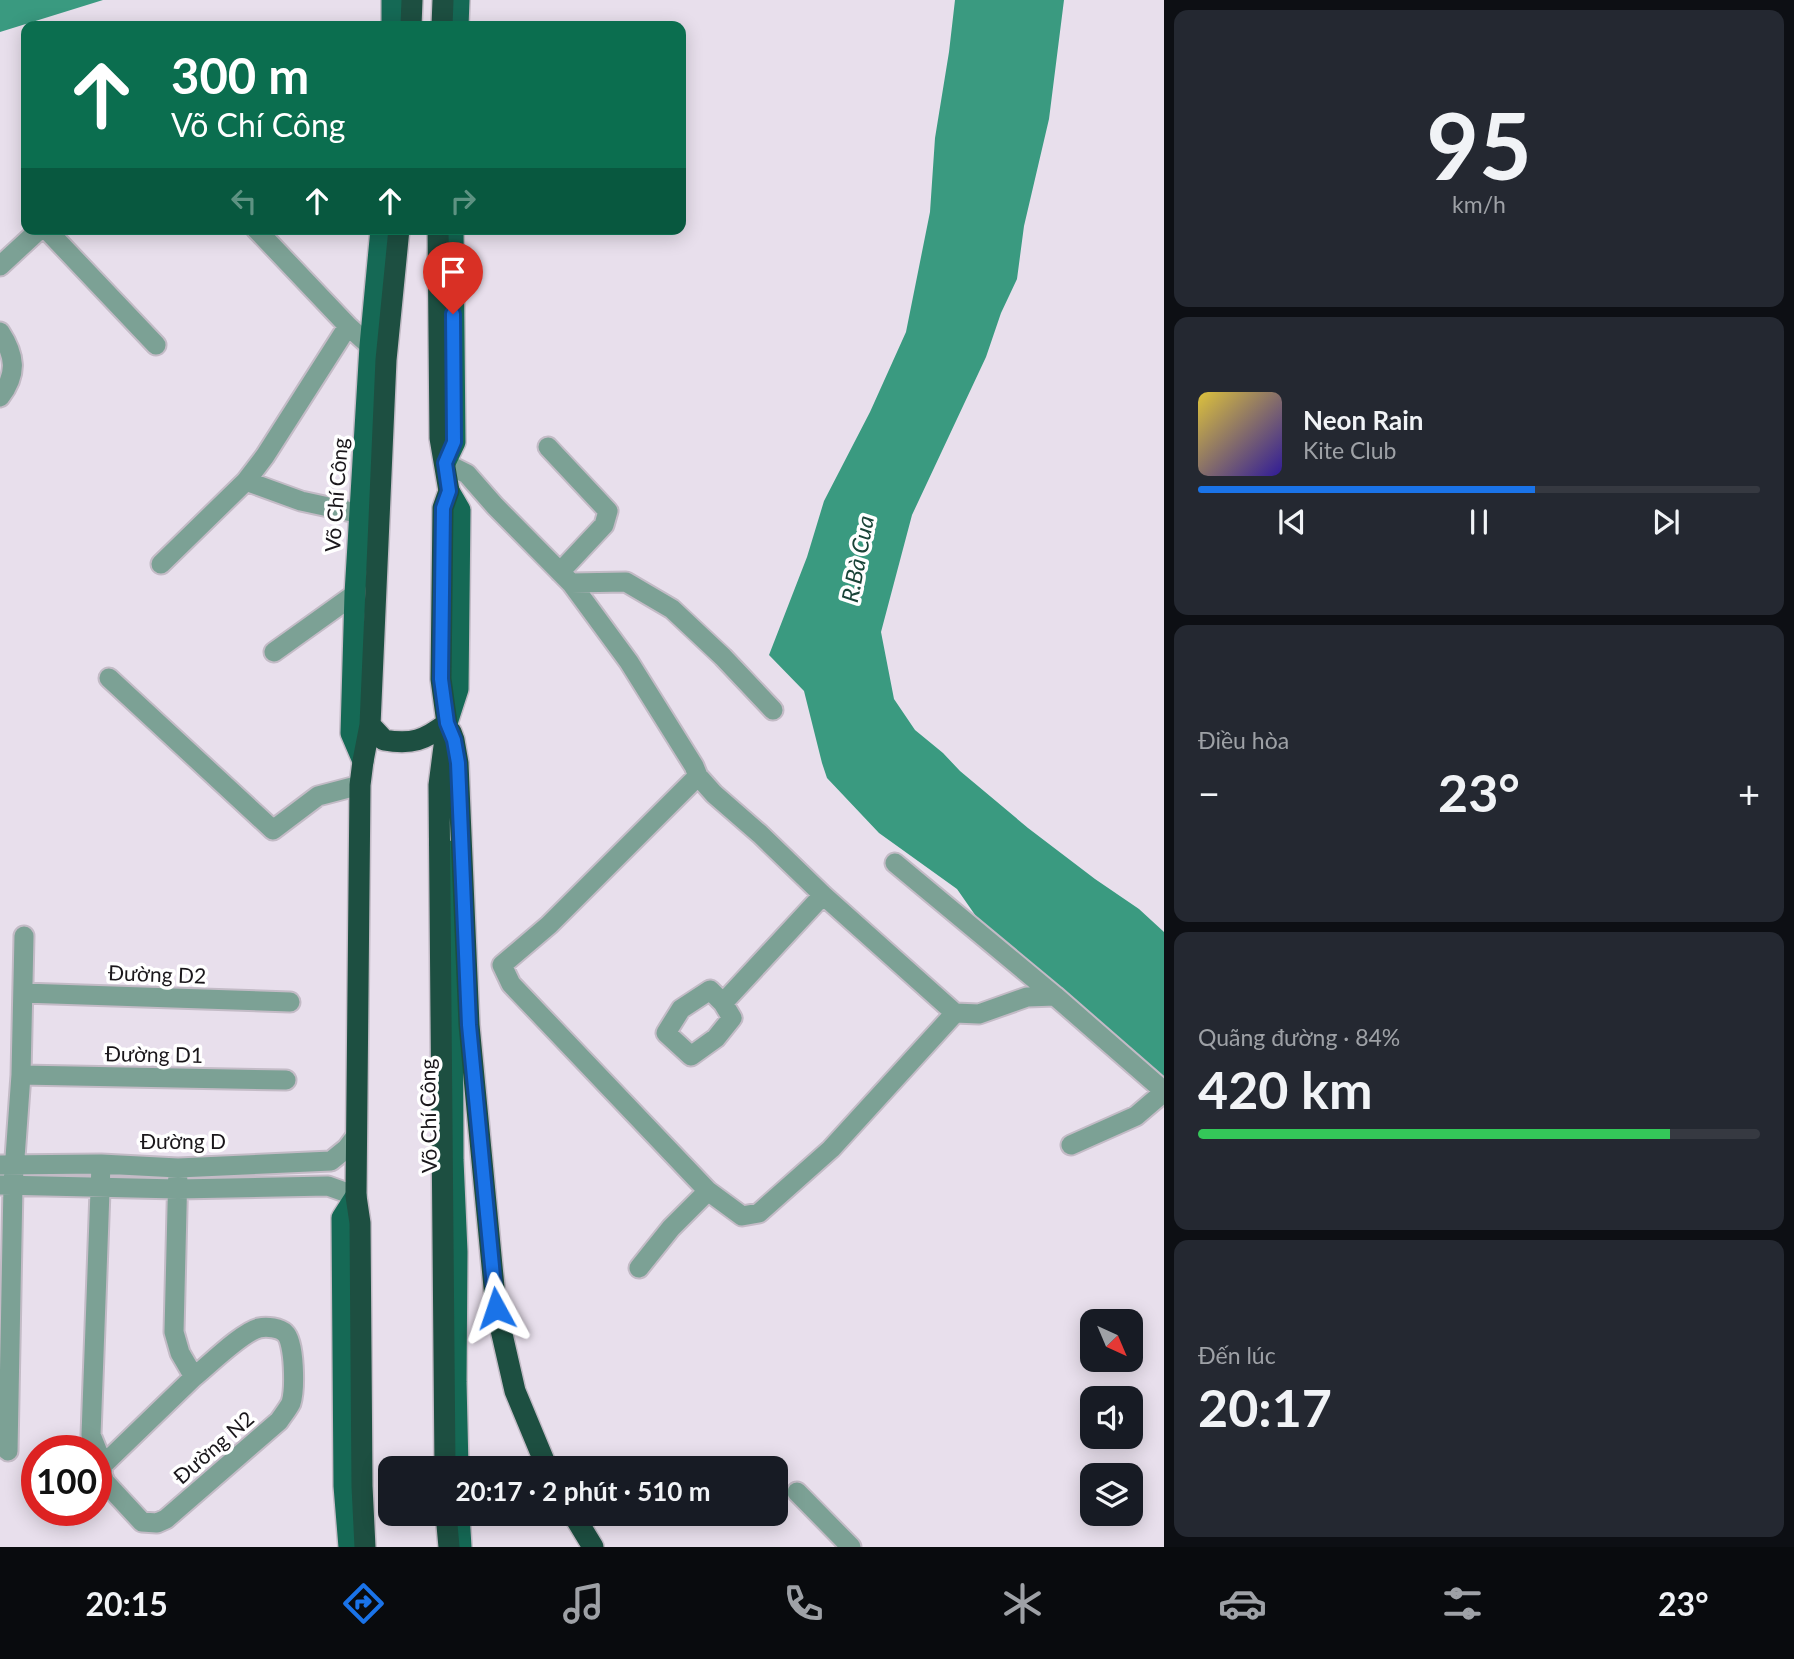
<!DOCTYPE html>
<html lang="vi">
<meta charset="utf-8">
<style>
:root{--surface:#171b24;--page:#242831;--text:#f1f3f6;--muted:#9ea1a6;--line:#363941;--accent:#1a73e8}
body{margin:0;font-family:Lato,sans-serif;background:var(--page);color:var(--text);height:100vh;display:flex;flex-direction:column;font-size:26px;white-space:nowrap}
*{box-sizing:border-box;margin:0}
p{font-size:23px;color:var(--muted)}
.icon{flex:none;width:38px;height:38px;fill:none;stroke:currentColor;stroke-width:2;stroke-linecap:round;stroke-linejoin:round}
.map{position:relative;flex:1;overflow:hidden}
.drawer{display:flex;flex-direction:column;gap:10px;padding:10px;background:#0d0f14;width:630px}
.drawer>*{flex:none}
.top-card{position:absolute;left:21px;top:21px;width:665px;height:214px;border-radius:14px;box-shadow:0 4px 18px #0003;background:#0b6e4f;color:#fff;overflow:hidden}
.needle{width:46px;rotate:136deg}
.buttons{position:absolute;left:1080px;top:1309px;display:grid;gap:14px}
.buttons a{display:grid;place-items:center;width:63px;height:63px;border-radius:14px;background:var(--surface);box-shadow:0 4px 18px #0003;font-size:35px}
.speed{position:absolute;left:21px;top:1435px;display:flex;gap:14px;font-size:35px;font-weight:700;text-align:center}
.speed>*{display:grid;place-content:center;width:91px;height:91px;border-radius:50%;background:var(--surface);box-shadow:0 4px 18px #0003;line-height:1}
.speed .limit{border:10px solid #d22;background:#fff;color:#111}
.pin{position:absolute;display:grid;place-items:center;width:60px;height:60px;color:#fff;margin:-72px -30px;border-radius:50% 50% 50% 0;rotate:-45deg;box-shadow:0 0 7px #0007}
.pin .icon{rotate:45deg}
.me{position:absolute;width:77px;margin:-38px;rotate:355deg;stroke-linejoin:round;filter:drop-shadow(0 0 5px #0008)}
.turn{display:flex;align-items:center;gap:24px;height:147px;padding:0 35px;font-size:32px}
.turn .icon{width:91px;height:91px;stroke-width:2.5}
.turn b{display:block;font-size:49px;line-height:60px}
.lanes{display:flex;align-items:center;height:66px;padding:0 35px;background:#0003;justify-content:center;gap:35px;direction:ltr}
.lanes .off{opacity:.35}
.big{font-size:52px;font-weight:700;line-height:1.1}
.drawer .widget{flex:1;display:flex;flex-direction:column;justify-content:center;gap:10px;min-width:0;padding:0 24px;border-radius:14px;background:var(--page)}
.drawer .dial{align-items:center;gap:0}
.dial b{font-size:91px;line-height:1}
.song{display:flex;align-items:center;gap:21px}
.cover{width:84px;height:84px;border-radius:10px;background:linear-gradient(135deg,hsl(50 70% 55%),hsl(250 70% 35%))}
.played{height:7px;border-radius:4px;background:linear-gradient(90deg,var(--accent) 60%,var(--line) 60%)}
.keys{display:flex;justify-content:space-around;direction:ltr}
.heat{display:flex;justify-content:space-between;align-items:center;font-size:38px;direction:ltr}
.charge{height:10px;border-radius:5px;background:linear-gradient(90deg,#34c759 84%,var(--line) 0)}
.trip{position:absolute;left:378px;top:1456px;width:410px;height:70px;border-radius:14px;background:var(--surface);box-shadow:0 4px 18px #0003;font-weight:700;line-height:70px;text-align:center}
.menu{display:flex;height:112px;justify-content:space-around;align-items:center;background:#090b0e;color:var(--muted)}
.menu .icon{width:49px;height:49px}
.menu .current{color:var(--accent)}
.menu b{font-size:32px;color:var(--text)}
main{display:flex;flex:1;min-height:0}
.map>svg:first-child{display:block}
.water{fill:#3a9a80}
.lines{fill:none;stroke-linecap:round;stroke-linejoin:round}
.minor-casing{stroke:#c3bbc6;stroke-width:23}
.major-casing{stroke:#c3bbc6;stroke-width:24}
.highway-casing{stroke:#c3bbc6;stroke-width:24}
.minor{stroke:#7ca195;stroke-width:19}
.major{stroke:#156955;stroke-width:21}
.highway{stroke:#1d4f41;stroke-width:21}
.route-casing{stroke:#114b97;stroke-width:18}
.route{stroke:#1a73e8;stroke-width:12}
.labels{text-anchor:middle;stroke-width:7;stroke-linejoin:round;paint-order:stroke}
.street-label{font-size:21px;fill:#1a171b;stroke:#fff}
.water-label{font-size:23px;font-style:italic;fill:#194337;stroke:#fff}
</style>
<main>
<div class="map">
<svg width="1164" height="1547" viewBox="0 0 1164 1547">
<rect width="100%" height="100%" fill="#e8dfec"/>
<!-- water -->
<path class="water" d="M0,0h103l-103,32z
M955,0h109l-15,119 -25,107 -7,53 -16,34 -15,44 -74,158 -31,117 13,67 21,31 28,23 17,18 68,57 67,51 44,30 25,23v149l-184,-159 -23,-33 -78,-56 -52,-55 -5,-15 -18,-72 -35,-36 38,-98 17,-56 46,-89 36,-80 24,-120 5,-74 14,-86z"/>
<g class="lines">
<defs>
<path id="minor" d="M46,229l110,116
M256,229l92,97 32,29
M0,266l40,-37
M0,332c15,23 18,42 0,65
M548,447l60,64 -4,14 -44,47
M445,463l22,11 28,32 76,77 58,79 65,104 4,10 16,18 46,40 63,61 132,118 24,1 48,-17 28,-1 109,95
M246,481l55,20 60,13
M161,564l85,-83 19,-25 83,-130
M571,583l55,-1 46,27 51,48 50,53
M274,652l81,-58
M109,678l164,152 45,-34 42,-11
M698,776l-149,149 -47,40 9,19 197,207 34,25 17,-3 72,-64 124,-136
M895,863l160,133
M710,990l13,13 9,15 -16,20 -25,18 -25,-23 15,-24z
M23,993l267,9
M723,1003l100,-108
M21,1075l265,5
M1071,1145l65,-29 28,-24
M101,1164l-10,271 12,30 -1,9 3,8 37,40 15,1 9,-4 113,-98c4,-6 9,-12 12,-18 4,-13 4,-61 -6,-70 -5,-5 -18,-7 -26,-5 -17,4 -50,37 -65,49l-14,-24 -6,-21 4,-164
M0,1165l101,-1 77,4 153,-7 16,-13 9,-12
M1,1185l177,4 150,-3 28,10
M639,1268l32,-40 37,-37
M8,1451l5,-266 8,-110 3,-139
M103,1465l91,-88
M797,1492l54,55"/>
<path id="major" d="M392,26v-26
M458,26l1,-26
M445,463l10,-21 -2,-213
M447,723l11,-34 2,-179 -11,-19
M363,761l-12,-28 4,-139 15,-248 11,-117
M452,851l1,309 4,92 -1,130 2,86
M459,1514l2,33
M349,1547l-5,-61 -2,-268 14,-22"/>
<path id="highway" d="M411,26l1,-26
M442,26l1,-26
M438,229l2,209 9,53 -6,17 -2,171 6,44 -8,62 6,683
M370,725l14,15c28,5 41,0 63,-17
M451,732l3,8 4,23 11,262 27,283 19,83 32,77
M446,1514l3,33
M573,1514l20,33
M365,1547l-3,-61 -2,-263 -4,-27 4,-411 3,-24 7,-36 16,-365 13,-131"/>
</defs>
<!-- minor casing -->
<use href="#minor" class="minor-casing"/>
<!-- major casing -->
<use href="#major" class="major-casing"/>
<!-- highway casing -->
<use href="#highway" class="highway-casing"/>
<!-- minor -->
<use href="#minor" class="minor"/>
<!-- major -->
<use href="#major" class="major"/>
<!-- highway -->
<use href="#highway" class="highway"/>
</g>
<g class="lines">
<defs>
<path id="route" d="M453,314l1,128 -9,21 4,28 -6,17 -2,171 6,44 7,17 4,23 11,262 27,283"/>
</defs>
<!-- route casing -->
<use href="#route" class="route-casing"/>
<!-- route -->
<use href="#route" class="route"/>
</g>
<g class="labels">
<!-- street labels -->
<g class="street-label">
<text transform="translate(337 495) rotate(-86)" y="7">Võ Chí Công</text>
<text transform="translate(157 975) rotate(2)" y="7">Đường D2</text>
<text transform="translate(154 1055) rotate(1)" y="7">Đường D1</text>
<text transform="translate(429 1116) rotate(-91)" y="7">Võ Chí Công</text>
<text x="183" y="1149">Đường D</text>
<text transform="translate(214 1448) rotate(-41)" y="7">Đường N2</text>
</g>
<!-- water labels -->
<g class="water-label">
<text transform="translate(858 559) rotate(-79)" y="8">R.Bà Cua</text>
</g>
</g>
</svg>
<div class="buttons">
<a><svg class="needle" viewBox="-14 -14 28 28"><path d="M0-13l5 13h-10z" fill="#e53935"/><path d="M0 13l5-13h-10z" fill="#9ea1a6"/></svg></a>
<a><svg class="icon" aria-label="sound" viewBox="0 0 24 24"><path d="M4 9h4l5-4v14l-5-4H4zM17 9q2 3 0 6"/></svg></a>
<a><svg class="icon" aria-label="layers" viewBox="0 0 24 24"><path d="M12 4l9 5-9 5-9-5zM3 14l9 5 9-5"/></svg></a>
</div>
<div class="speed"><div class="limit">100</div></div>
<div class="pin" style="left:453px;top:314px;background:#d93025"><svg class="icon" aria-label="arrive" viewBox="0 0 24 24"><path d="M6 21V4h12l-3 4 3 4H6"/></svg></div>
<svg class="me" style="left:496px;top:1308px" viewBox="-20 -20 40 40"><path d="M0-17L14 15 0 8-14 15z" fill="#1a73e8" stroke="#fff" stroke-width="4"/></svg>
<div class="trip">20:17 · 2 phút · 510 m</div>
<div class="top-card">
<div class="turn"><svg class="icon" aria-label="ahead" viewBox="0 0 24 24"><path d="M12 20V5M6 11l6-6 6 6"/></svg><div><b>300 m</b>Võ Chí Công</div></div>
<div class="lanes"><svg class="icon off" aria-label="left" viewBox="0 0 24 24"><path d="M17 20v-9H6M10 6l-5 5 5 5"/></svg><svg class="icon" aria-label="ahead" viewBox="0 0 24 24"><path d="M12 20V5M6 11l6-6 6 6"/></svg><svg class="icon" aria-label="ahead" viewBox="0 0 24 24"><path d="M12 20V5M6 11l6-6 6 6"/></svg><svg class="icon off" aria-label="right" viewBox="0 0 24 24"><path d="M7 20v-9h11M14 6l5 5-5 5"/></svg></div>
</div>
</div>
<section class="drawer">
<div class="widget dial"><b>95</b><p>km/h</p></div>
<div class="widget">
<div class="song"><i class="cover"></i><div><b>Neon Rain</b><p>Kite Club</p></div></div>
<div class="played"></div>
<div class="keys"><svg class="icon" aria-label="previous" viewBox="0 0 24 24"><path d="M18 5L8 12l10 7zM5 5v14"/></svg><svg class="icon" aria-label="pause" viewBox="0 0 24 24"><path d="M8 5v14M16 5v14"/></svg><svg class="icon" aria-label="next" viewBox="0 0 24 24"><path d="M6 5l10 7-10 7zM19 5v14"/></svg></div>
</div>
<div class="widget"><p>Điều hòa</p>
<div class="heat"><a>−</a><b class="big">23°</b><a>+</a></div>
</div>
<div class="widget"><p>Quãng đường · 84%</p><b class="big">420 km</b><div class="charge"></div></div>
<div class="widget"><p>Đến lúc</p><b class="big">20:17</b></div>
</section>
</main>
<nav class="menu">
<b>20:15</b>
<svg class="icon current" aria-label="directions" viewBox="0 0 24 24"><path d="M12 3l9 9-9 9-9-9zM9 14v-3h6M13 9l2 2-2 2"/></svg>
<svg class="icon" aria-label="music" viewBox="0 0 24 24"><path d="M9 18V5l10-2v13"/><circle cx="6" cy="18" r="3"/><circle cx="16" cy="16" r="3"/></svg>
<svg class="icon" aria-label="phone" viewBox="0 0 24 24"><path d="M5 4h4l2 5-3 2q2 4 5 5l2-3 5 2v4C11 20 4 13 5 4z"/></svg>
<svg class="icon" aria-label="climate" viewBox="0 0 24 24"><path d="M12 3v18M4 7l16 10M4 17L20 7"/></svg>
<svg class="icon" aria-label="car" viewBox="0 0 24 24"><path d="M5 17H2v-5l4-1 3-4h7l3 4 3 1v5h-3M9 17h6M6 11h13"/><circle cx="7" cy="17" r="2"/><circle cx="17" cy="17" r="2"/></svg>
<svg class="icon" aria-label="filters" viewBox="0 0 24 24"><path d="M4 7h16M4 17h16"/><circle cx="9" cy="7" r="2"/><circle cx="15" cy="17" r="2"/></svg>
<b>23°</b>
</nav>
